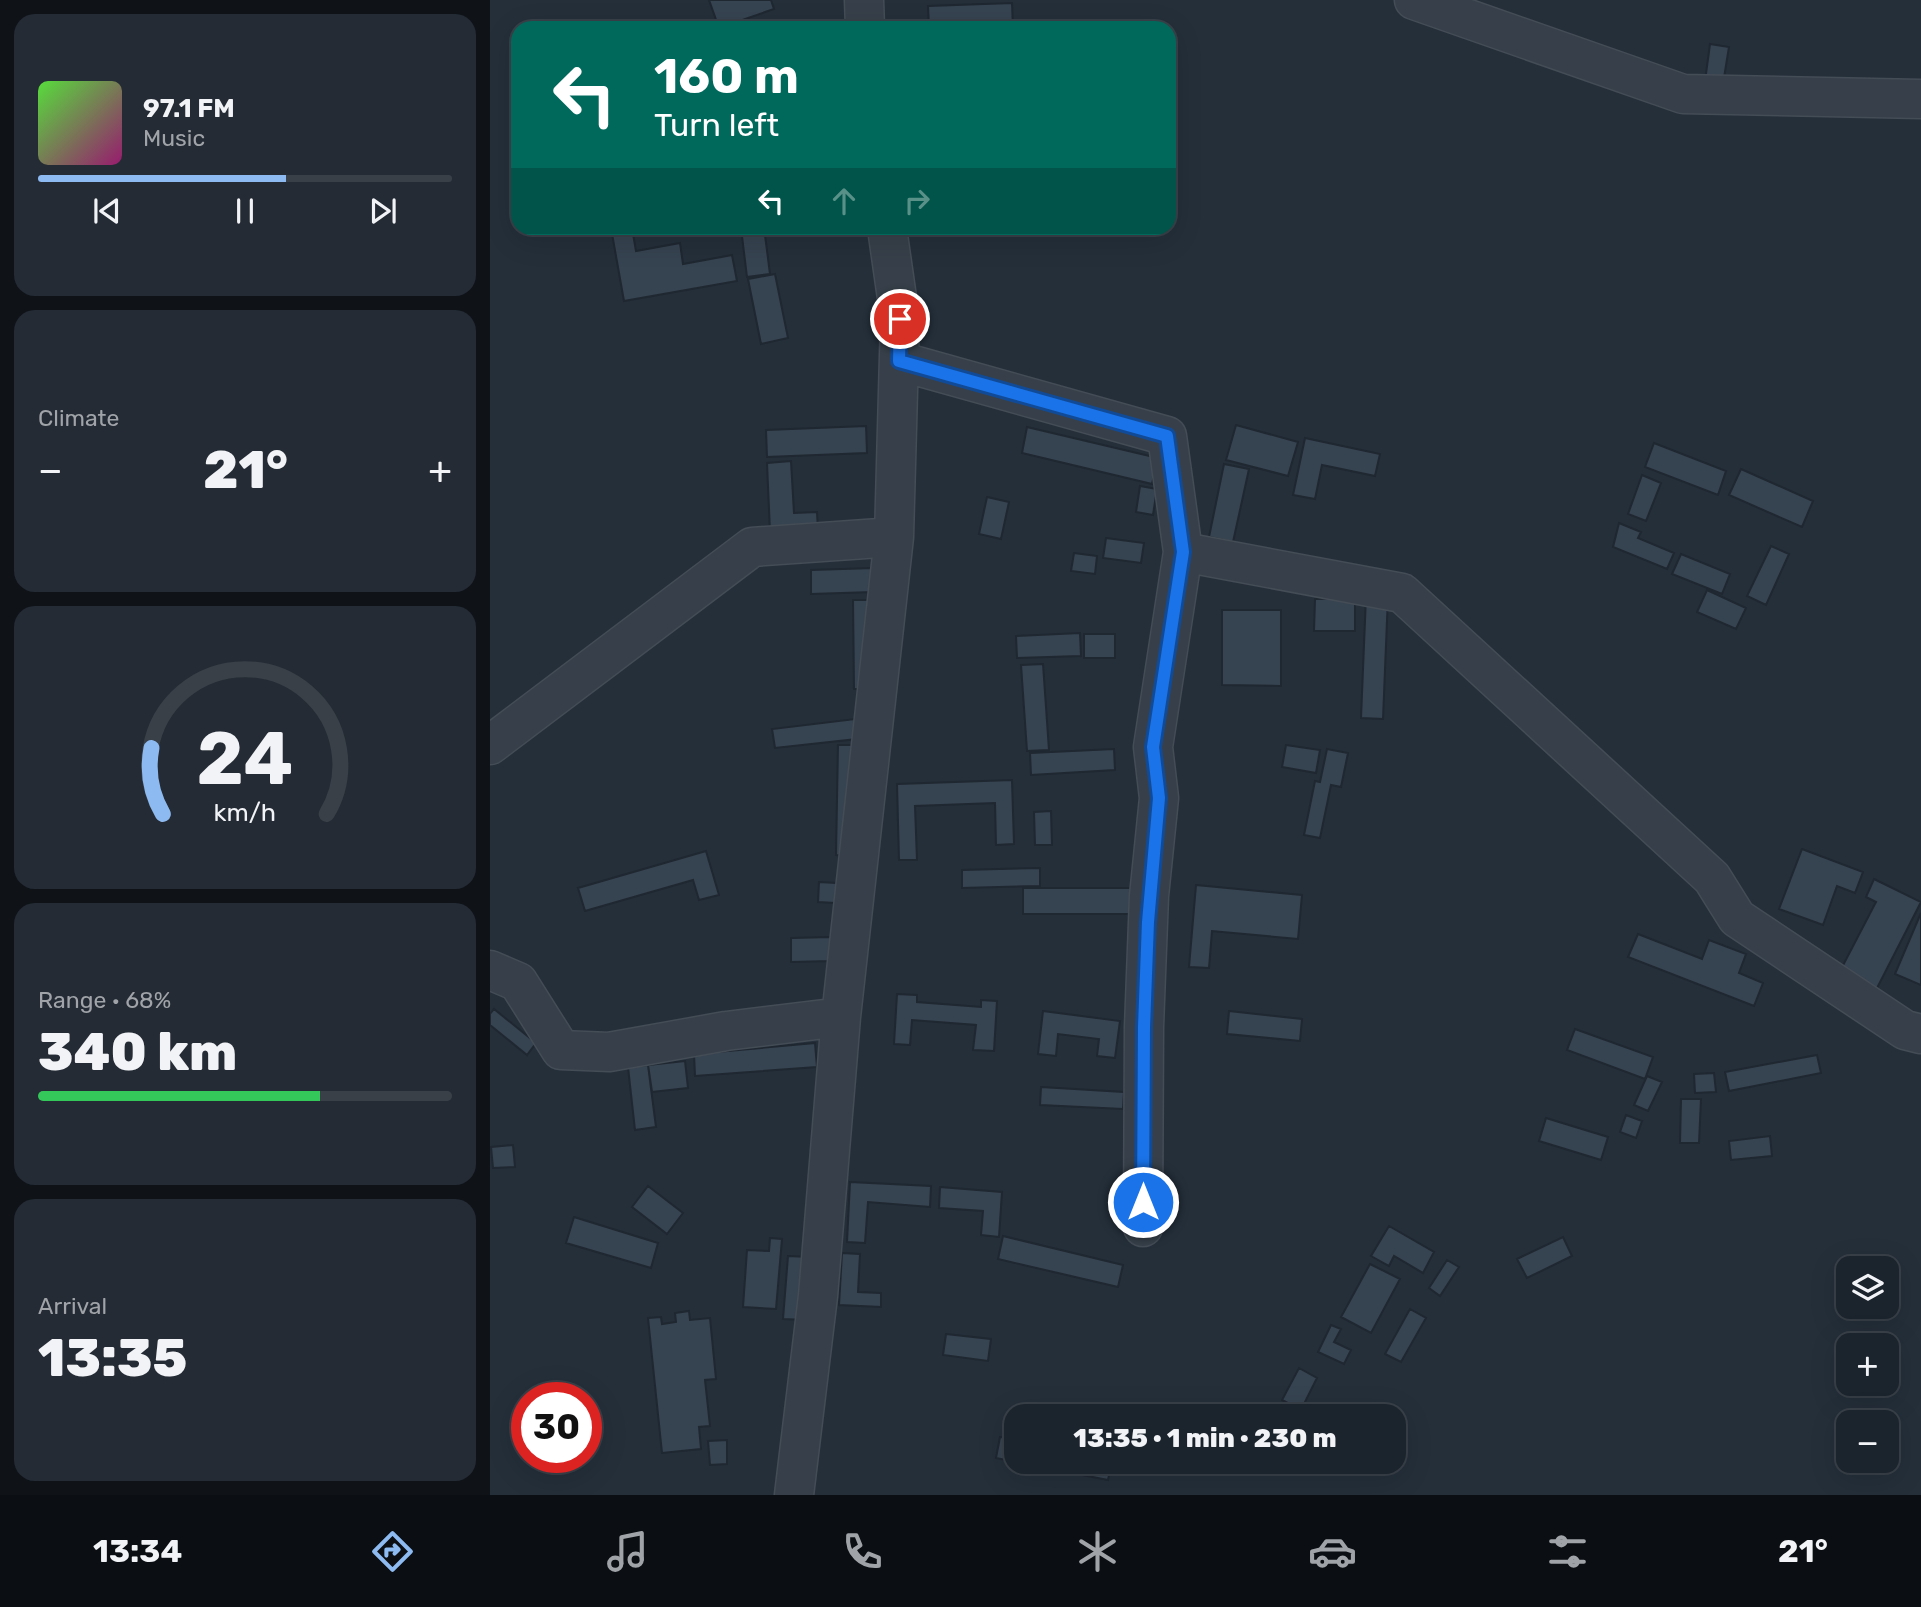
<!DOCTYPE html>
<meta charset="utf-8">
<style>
:root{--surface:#1b232c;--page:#242b34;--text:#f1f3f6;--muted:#a0a4a9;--line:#394048;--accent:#8cbaf1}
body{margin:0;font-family:Rubik,sans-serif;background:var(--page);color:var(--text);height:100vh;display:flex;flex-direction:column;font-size:26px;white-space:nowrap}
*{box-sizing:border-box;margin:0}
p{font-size:23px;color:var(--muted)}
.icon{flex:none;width:38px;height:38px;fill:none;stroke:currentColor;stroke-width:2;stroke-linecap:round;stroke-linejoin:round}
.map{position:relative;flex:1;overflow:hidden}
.drawer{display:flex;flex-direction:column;gap:14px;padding:14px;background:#0f1318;width:490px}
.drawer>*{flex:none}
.banner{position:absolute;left:21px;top:21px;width:665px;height:214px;border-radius:21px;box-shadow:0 7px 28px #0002,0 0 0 2px var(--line);background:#00695c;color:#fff;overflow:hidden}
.fabs{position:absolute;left:1346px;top:1256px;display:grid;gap:14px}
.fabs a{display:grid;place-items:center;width:63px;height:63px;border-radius:14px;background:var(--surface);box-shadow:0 7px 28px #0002,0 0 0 2px var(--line);font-size:35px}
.speed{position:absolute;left:21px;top:1382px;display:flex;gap:14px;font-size:35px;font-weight:700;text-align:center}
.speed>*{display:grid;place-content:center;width:91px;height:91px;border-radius:50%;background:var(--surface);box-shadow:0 7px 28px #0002,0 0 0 2px var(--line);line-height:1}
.speed .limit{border:10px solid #d22;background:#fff;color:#111}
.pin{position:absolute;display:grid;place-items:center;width:60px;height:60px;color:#fff;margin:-30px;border:4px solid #fff;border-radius:50%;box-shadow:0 2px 7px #0007}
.me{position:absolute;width:77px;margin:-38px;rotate:0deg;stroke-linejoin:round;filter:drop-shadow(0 0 5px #0008)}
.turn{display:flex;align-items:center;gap:24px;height:147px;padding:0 28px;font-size:32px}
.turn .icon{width:91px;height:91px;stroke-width:2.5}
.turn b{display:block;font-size:49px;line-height:60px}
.lanes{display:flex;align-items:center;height:66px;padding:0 28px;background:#0003;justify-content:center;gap:35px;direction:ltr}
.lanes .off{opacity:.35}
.big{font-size:52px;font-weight:800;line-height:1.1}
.drawer .tile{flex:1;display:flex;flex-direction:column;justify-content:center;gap:10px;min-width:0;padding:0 24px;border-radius:21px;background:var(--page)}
.drawer .dial{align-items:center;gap:0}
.dial svg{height:182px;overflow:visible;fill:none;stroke:var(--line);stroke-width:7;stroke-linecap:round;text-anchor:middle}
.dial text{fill:var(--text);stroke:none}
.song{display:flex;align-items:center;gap:21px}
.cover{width:84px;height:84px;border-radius:10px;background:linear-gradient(135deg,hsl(110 70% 55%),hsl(320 70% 35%))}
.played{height:7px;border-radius:4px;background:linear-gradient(90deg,var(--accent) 60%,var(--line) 60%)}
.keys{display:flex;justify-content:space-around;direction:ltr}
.heat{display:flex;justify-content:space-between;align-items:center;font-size:38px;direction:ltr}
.charge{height:10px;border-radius:5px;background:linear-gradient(90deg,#34c759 68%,var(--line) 0)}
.trip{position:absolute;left:514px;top:1404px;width:402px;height:70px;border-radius:21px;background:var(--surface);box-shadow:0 7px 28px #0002,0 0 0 2px var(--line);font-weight:800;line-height:70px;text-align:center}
.dock{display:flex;height:112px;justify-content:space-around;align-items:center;background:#0b0e12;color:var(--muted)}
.dock .icon{width:49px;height:49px}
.dock .selected{color:var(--accent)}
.dock b{font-size:32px;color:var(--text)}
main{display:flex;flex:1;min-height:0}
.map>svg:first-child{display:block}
.building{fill:#364350;stroke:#1f2731;stroke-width:2}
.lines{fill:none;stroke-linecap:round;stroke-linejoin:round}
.minor-casing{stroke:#444c56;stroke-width:41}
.minor{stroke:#37404a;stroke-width:38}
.route-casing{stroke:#114b97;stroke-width:18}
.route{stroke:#1a73e8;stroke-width:12}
</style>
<main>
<section class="drawer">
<div class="tile">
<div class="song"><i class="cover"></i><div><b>97.1 FM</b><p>Music</p></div></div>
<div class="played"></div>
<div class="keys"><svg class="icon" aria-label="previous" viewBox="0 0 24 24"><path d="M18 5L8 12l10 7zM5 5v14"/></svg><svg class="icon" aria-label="pause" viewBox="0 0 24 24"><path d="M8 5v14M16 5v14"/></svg><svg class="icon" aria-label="next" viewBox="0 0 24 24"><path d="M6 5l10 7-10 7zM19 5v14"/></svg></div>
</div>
<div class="tile"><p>Climate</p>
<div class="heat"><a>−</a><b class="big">21°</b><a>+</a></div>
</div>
<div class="tile dial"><svg viewBox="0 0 100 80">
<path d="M14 69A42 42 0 1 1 86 69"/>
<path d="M14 69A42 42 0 0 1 9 40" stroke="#8cbaf1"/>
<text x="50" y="56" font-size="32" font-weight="700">24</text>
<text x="50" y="72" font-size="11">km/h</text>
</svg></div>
<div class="tile"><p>Range · 68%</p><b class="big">340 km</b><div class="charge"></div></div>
<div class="tile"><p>Arrival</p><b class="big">13:35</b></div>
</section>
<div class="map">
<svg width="1431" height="1495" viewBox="0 0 1431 1495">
<rect width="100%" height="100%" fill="#242f3a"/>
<!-- building -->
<path class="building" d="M219,0h62l3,9 -55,19z
M522,3l1,25h-84l-1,-22z
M1220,44l19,3 -6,37 -18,-3z
M121,228h21l4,23 44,-8 3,21 49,-9 5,26 -113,20z
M251,228h83l-59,7 5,39 -23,3z
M285,274l13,64 -27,6 -13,-65z
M746,425l62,17 -10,34 -62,-16z
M376,426l1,27 -100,4 -1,-27z
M537,427l131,31 -6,26 -130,-31z
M815,438l75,16 -5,22 -53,-11 -7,34 -22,-4z
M1164,443l72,28 -8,24 -73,-28z
M301,461l3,52 23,-1 1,18 -48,2 -3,-69z
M734,464l25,5 -16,73 -24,-5z
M1251,469l72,32 -11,26 -73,-32z
M1152,475l19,8 -15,38 -18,-7z
M650,486l17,3 -4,26 -17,-3z
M497,497l22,5 -8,37 -22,-5z
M1129,523l22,9 -3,6 36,15 -7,16 -54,-22z
M616,538l38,5 -3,20 -38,-5z
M1281,546l18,8 -23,51 -19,-9z
M584,553l23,3 -2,18 -24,-3z
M1191,554l49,20 -8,20 -50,-20z
M383,568l1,24 -63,2v-24z
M1217,590l39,18 -10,21 -39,-17z
M876,596h22l-5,123 -22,-1z
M865,598v33h-41l1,-32z
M363,600h20v89h-19z
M732,610h59v76l-59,-1z
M590,633l1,23 -64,2 -1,-22z
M594,634h31v24h-31z
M553,664l6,86 -22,1 -6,-86z
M365,719l2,20 -82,9 -3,-19z
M348,745h21l-2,111 -21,-1z
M796,745l34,5 -4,23 -34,-6z
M624,749l1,21 -84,5 -1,-22z
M837,749l21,4 -7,34 -10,-2 -11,53 -16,-3 11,-54 5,1z
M522,780l2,64 -18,1 -1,-42 -80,3 2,54h-18l-2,-76z
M561,811l1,34h-17l-1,-33z
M1312,849l61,23 -8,21 -18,-7 -14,39 -44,-16z
M216,851l13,44 -20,5 -6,-20 -108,31 -7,-23z
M550,868v18l-78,2v-18z
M1384,879l47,23 -46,90 -36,-19 37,-71 -10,-5z
M329,882l35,2 -2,20 -34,-2z
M706,885l106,10 -4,44 -86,-8 -3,37 -20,-1z
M533,888h121v26h-121z
M1431,913v72l-26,-11z
M1148,934l64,25 7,-19 37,14 -7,19 24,10 -9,23 -126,-49z
M341,937l1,24 -41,1v-24z
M407,994l20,1v7l64,5v-7l16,1 -3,50 -21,-1 3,-25 -64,-5 -2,25 -16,-1z
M4,1009l42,34 -9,12 -37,-30v-11z
M553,1011l77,10 -5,37 -18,-2 2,-17 -41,-5 -2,22 -18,-2z
M739,1011l73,8 -2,22 -73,-7z
M1085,1029l78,28 -8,22 -78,-29z
M325,1043l2,24 -122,9 -1,-22z
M1327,1055l4,18 -92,18 -4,-19z
M195,1061l3,27 -36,4 -4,-27z
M158,1065l8,62 -21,3 -7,-63z
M1224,1073l2,19 -21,1 -1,-19z
M1157,1076l15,6 -14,29 -14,-6z
M551,1087l83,5 -1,17 -83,-4z
M1191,1099h20l-2,44h-19z
M1136,1115l16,6 -6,17 -16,-6z
M1056,1118l62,19 -7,23 -62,-19z
M1280,1136l2,20 -41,4 -2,-19z
M23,1145l2,22 -22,1 -2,-21z
M360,1182l81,4 -1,21 -62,-5 -3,41 -18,-1z
M158,1186l35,27 -16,21 -35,-27z
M450,1187l62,5 -3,45 -18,-2 2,-24 -44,-3z
M84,1217l84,26 -7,25 -85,-25z
M899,1226l45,26 -11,21 -29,-17 -5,10 -18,-10z
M513,1236l120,29 -5,22 -120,-28z
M1073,1237l9,19 -45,22 -10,-19z
M280,1238l12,1 -6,70 -33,-2 4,-57 22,1z
M352,1253l18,1 -2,38 23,1v14l-42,-2z
M298,1256l22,1 -5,63 -22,-1z
M957,1260l12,7 -19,29 -11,-8z
M880,1264l30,15 -29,54 -30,-16z
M920,1309l16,9 -25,44 -16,-8z
M199,1311l1,9 20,-2 6,61 -11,1 5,46 -11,1 2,22 -39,4 -14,-135 13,-1 1,7 14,-2 -1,-9z
M841,1325l10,4 -7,13 17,8 -7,14 -26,-12z
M456,1334l45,5 -3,22 -45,-6z
M809,1368l18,10 -16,32 -19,-10z
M510,1437l17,3v21h95l-4,19 -112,-22z
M237,1440v24l-17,1 -2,-24z"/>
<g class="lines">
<defs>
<path id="minor" d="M374,0l1,28
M924,0l269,94 238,5
M409,361l268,75 16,116 219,41 310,285 25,40 168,112 16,4
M0,745l262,-198 142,-10
M0,970l28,12 43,68 48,2 117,-21 115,-14
M653,1227l1,-200 5,-131 10,-98 -6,-51 30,-195
M304,1495l24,-199 23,-279 53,-480 6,-218 -13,-91"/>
</defs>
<!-- minor casing -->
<use href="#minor" class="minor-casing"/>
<!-- minor -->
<use href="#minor" class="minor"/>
</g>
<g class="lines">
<defs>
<path id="route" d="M410,319l-1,42 268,75 16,116 -30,195 6,51 -11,124 -4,105 -1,175"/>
</defs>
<!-- route casing -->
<use href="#route" class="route-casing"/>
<!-- route -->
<use href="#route" class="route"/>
</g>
</svg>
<div class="fabs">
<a><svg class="icon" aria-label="layers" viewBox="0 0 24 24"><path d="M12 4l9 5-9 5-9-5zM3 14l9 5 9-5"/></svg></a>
<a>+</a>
<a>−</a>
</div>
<div class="speed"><div class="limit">30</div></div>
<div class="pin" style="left:410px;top:319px;background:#d93025"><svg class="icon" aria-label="arrive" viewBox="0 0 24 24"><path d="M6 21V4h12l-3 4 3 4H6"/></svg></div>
<svg class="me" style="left:653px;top:1202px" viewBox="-20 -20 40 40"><circle r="17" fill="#1a73e8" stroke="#fff" stroke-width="3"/><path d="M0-11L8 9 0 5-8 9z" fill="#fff"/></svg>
<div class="trip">13:35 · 1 min · 230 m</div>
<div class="banner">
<div class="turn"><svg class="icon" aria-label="left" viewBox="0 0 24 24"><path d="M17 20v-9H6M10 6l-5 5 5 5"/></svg><div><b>160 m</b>Turn left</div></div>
<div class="lanes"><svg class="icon" aria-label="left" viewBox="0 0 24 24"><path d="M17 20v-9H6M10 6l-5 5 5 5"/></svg><svg class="icon off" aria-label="ahead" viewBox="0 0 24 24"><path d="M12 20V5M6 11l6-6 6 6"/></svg><svg class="icon off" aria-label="right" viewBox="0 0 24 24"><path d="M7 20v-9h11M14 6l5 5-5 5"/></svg></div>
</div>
</div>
</main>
<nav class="dock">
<b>13:34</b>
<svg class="icon selected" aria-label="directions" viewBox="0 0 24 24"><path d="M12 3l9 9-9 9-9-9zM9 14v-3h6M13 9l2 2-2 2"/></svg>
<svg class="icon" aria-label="music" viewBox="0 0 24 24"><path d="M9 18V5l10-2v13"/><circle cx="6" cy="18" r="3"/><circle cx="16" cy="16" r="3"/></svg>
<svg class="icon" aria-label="phone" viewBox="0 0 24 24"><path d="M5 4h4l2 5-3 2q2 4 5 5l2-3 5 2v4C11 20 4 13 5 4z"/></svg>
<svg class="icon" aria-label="climate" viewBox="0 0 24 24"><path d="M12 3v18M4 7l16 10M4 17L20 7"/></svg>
<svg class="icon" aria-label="car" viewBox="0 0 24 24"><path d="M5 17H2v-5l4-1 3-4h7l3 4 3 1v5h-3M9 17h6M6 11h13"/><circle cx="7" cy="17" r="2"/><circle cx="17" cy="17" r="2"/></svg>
<svg class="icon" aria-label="filters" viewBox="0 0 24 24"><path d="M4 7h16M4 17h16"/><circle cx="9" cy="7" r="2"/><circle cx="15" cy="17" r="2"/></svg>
<b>21°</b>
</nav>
